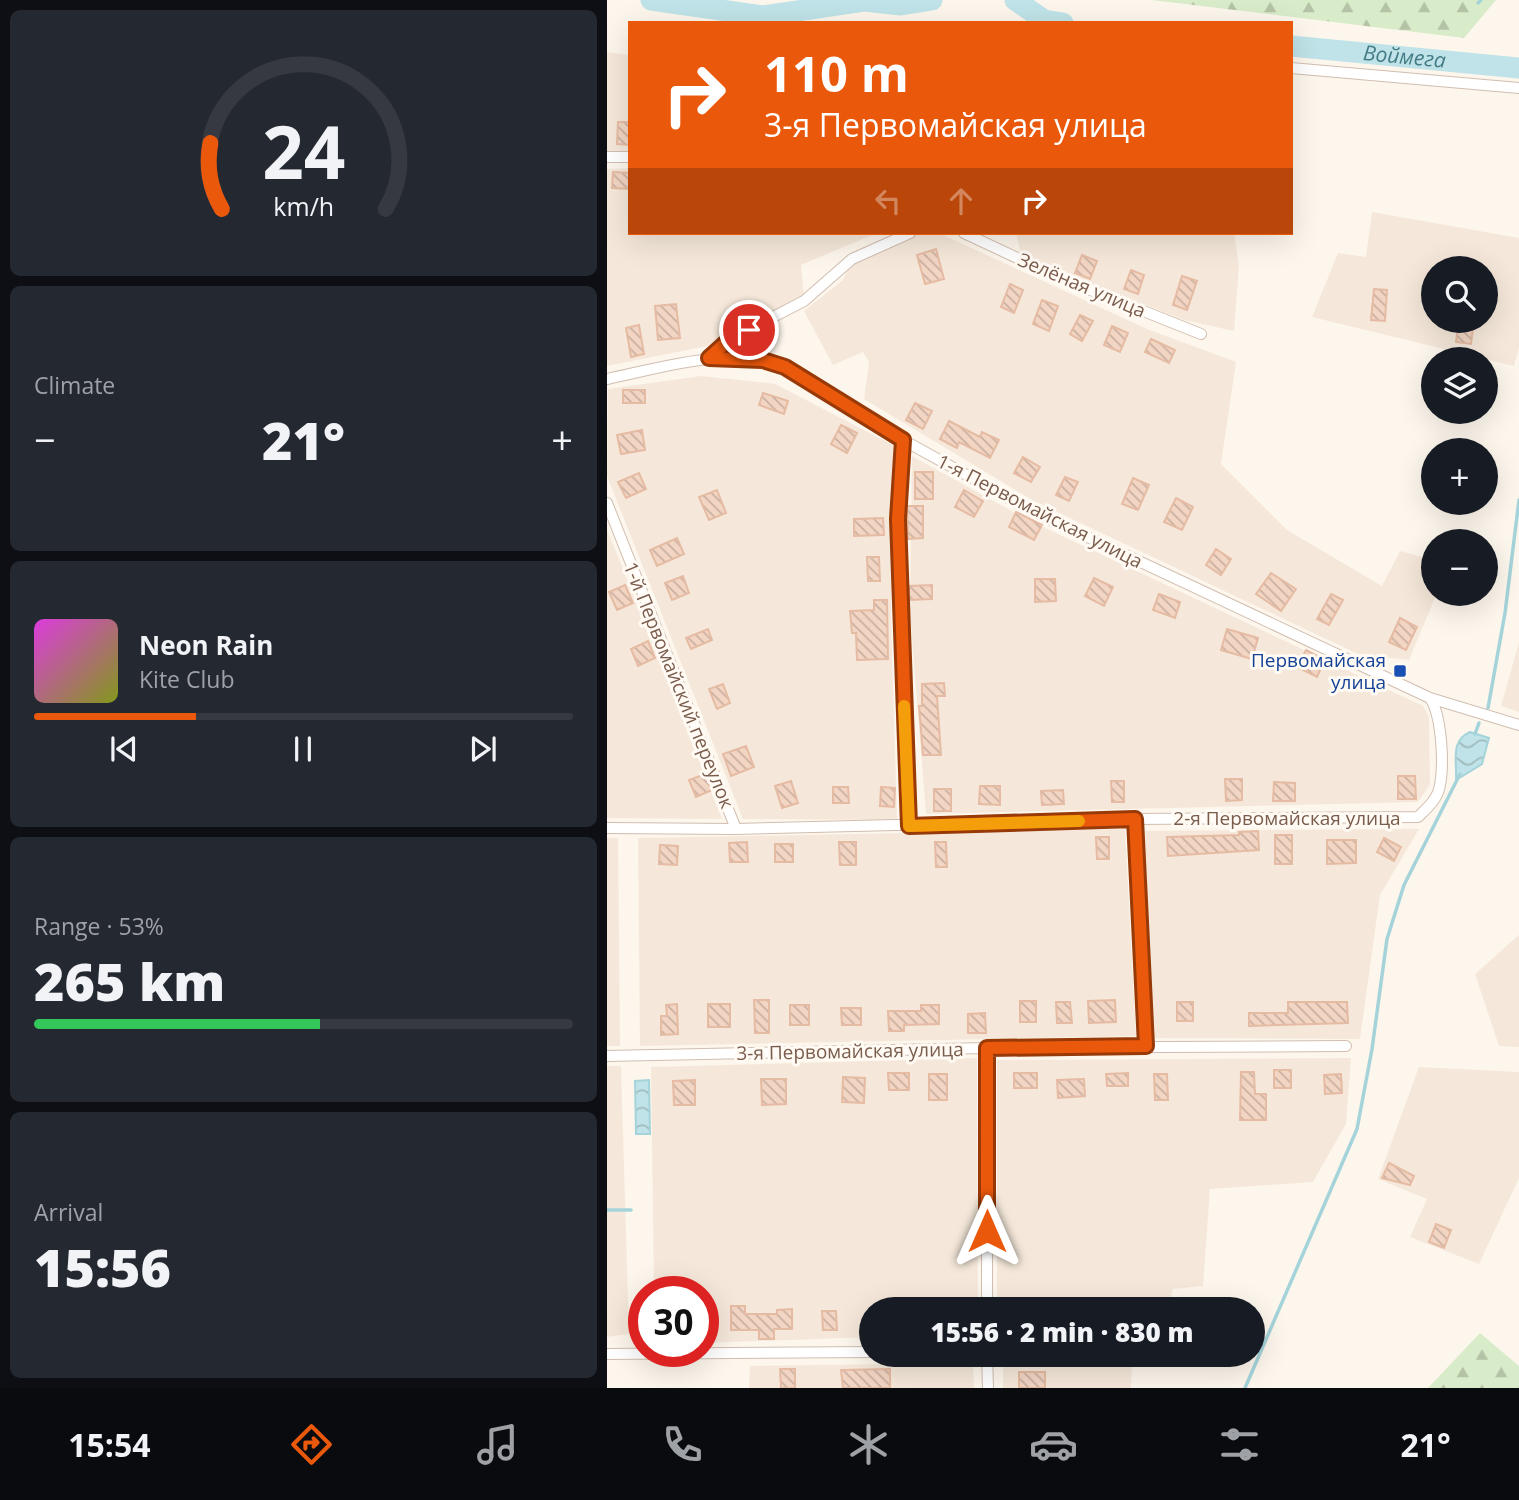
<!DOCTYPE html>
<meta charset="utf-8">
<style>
:root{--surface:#171b24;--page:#242831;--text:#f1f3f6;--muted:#9ea1a6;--line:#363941;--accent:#ea580c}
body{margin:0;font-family:"Open Sans",sans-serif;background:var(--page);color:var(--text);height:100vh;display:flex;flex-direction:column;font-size:26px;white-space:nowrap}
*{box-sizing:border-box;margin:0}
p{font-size:23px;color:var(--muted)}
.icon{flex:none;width:38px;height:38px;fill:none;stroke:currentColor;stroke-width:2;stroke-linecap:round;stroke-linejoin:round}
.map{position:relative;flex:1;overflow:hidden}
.details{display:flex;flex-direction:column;gap:10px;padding:10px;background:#0d0f14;width:607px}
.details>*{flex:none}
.hud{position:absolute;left:21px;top:21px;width:665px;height:214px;border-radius:0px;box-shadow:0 7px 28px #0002;background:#ea580c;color:#fff;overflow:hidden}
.tools{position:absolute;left:814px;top:256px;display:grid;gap:14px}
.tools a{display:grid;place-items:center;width:77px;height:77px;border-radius:50%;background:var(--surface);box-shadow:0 7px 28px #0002;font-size:35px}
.speed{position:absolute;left:21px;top:1276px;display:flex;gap:14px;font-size:35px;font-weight:700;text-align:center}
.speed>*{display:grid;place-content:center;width:91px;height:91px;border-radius:50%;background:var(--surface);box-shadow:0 7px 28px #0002;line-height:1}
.speed .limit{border:10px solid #d22;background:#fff;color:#111}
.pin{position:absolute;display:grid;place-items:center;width:60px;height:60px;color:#fff;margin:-30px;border:4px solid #fff;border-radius:50%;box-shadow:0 2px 7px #0007}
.me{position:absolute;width:77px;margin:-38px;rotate:0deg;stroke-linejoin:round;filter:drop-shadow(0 0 5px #0008)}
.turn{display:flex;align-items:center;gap:24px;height:147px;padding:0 21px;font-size:32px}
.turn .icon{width:91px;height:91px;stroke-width:2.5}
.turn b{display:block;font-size:49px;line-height:60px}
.lanes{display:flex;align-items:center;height:66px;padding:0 21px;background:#0003;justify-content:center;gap:35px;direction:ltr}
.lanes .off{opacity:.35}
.big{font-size:52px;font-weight:800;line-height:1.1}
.details .card{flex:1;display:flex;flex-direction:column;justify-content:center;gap:10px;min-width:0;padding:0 24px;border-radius:10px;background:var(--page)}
.details .dial{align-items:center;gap:0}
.dial svg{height:182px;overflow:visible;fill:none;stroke:var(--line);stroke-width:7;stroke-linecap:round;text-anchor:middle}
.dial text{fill:var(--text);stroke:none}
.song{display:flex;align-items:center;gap:21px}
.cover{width:84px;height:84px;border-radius:10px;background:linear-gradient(135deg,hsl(300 70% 55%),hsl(70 70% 35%))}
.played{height:7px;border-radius:4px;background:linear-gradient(90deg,var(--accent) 30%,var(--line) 30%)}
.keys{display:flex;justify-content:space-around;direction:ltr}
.heat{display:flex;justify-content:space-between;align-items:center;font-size:38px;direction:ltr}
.charge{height:10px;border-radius:5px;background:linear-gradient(90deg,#34c759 53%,var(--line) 0)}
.trip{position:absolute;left:252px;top:1297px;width:406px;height:70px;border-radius:35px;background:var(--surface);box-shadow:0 7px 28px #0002;font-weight:800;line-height:70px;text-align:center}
.dock{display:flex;height:112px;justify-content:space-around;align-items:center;background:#090b0e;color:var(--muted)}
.dock .icon{width:49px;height:49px}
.dock .on{color:var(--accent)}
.dock b{font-size:32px;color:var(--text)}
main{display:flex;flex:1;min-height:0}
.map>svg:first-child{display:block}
.residential{fill:#f5e8da;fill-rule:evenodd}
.forest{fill:url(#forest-firs)}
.water{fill:url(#water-waves);stroke:#a5d3da;stroke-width:2}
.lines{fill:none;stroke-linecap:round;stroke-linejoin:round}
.stream{stroke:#a5d3da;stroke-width:3.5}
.river{stroke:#bfe3e8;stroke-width:21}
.building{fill:url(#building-back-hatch);stroke:#e6bba3;stroke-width:2}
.minor-casing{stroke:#d1beb0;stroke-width:12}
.minor{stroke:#fff;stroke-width:10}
.route-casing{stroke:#983908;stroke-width:18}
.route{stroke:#ea580c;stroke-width:12}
.slow{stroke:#f59e0b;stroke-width:12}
.transit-dot{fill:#1a4fb4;stroke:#fffaf3;stroke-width:2.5}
.labels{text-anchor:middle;stroke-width:6;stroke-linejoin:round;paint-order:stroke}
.street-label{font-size:19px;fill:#7a5c4d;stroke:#fffaf3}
.transit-label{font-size:19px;fill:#164399;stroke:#fffaf3;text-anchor:end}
.water-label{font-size:21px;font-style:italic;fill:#437c86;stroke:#fffaf3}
</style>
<main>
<section class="details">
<div class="card dial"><svg viewBox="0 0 100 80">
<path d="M14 69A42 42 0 1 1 86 69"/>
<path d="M14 69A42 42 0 0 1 9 40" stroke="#ea580c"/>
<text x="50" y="56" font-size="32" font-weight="700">24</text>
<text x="50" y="72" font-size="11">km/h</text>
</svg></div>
<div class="card"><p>Climate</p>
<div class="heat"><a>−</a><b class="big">21°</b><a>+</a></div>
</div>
<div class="card">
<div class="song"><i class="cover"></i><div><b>Neon Rain</b><p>Kite Club</p></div></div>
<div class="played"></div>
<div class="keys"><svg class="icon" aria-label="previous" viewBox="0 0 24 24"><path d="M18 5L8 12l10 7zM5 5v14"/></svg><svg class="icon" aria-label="pause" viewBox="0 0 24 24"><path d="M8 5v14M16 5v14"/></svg><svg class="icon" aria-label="next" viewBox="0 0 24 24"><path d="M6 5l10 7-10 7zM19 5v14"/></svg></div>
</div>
<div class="card"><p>Range · 53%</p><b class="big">265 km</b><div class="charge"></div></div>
<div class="card"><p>Arrival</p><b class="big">15:56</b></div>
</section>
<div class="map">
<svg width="912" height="1388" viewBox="0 0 912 1388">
<defs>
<pattern id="forest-firs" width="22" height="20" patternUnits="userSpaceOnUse" patternTransform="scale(1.75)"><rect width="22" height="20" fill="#d8ecc9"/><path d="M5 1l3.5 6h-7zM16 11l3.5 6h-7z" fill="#b4c2a5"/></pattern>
<pattern id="water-waves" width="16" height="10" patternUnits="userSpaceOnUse" patternTransform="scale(1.75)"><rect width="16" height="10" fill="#bfe3e8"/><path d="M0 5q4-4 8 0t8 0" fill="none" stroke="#a0bbbe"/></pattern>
<pattern id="building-back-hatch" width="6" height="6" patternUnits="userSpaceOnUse" patternTransform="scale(1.75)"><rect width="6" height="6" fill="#f3d5c3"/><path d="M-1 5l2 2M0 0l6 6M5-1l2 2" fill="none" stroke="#cab0a1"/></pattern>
</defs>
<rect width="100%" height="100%" fill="#fdf6ec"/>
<!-- residential -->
<path class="residential" d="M0,52l23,3v98h-23z
M23,168v65h247l-76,32 3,31 -97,50 -100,20v-197z
M765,212l147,26v109l-5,19 -202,-49 26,-64 28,4zM826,268h52v52h-52z
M332,233l208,96 89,33 -15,102 66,66 95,56 18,-35 33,9v33h4l-28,67 -51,-6 -324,-153 -170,-102 5,-37 -6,-10 -30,13 -29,-54 39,-31 7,-15 64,-30z
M409,233h218l5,33 -5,65 -50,-11 -163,-65z
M94,376l74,8 118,61 -2,169 6,206 -154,-1 -136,-343 1,-87z
M305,456l114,63 397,187 6,11 1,67 -12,18 -492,12 -16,-201z
M0,529l115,290 -115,-1z
M912,642v70l-18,-6z
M518,829l11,207 -496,10 -2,-208z
M812,829l-39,66 -20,144 -209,-1 -6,-207z
M0,838h11l2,208h-13z
M912,935v112l-20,-1 -24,-72z
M370,1058l1,251h-107v28l-168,6v-51l-49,-1 -3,-224z
M744,1058l-5,66 -33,58 -103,7 -7,97 -30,3 -6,20h-170v-249z
M0,1066h14l8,268 -22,3z
M812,1067l100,5v106l-40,86 -69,-27 17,-38 -49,-20z
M525,1358l-1,30h-128v-29z
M366,1363l1,25h-225l1,-22z"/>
<!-- forest -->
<path class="forest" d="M545,0h344l-32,38z
M873,1333l39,33v22h-91z"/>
<!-- water -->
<path class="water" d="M863,732l19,6 -7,26 -26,16c1,-20 -6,-39 14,-48z
M42,1080l1,54h-14l-1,-53z"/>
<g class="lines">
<!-- stream -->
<path class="stream" d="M871,3l3,-3
M881,708l17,-95 14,-113
M868,734l4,-11
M0,1210h24
M638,1388l112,-259 15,-80 15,-110 17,-54 56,-111"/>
<!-- river -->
<g class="river">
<path d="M44,0l112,16 101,-15 37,4 31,-5"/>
<path d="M408,0l29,20 19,3"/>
<path id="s1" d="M684,46l228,22"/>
</g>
</g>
<!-- building -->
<path class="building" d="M11,122h12v23l-13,-1z
M6,172l17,1v16l-18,-1z
M329,249l8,30 -19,5 -8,-29z
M475,255l15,6 -7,18 -15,-6z
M524,270l13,5 -6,19 -14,-5z
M575,276l15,5 -10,29 -14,-5z
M403,284l13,6 -9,23 -13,-6z
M767,289l13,1 -2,31 -14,-1z
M435,300l16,6 -9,25 -16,-7z
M69,304l4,34 -22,2 -3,-34z
M473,315l13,6 -11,20 -12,-7z
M852,320h15l-3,24 -15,-2z
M32,325l5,29 -13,3 -5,-29z
M505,326l16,7 -8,19 -16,-7z
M544,339l24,11 -6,13 -24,-11z
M16,390h22v13h-22z
M156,393l25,8 -4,13 -25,-9z
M308,403l17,8 -9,18 -17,-9z
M342,421l31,16 2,-5 17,8 -9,18 -31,-16 -2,6 -17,-9z
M234,425l16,8 -10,20 -16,-9z
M35,430l3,20 -24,4 -4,-19z
M416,457l17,10 -9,15 -17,-9z
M308,472h18v27h-18z
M32,473l7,16 -20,9 -8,-16z
M458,477l13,5 -9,19 -13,-6z
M526,478l16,7 -11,25 -16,-6z
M110,490l9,23 -17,7 -10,-23z
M357,490l19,11 -9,16 -19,-10z
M569,498l17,9 -11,23 -18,-8z
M300,506h16v32l-15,1z
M409,512l26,13 -8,15 -25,-13z
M276,518l1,17 -30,1v-17z
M70,538l7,16 -27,12 -7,-16z
M609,549l15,10 -10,16 -15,-10z
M260,557h12l1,24h-12z
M664,573l25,16 -15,22 -25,-17z
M76,576l6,17 -17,7 -7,-17z
M487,578l19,9 -9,19 -19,-10z
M428,579h20l1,22 -21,1z
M18,585l8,18 -16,7 -8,-18z
M325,585v14l-23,1v-14z
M552,594l21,8 -5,16 -22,-8z
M724,594l12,6 -14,25 -12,-6z
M267,600h13l1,59 -31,1 -1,-27h-4l-2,-22 24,-1z
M793,618l17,9 -11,23 -17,-8z
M101,629l4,11 -21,9 -5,-11z
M620,629l31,9 -6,21 -31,-9z
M41,641l7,17 -17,8 -7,-17z
M699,650l19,10 -8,17 -20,-10z
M337,683l1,13h-8l4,59h-18l-4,-49h3v-22z
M116,684l7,19 -13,6 -8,-20z
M139,746l8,21 -23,9 -8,-22z
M98,774l7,16 -16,7 -7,-17z
M791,776h17l1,23h-18z
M618,779h17v21l-16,1z
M184,781l7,22 -16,5 -7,-22z
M504,781h13v21h-12z
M667,782l21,1v18h-22z
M373,786h20v19l-21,-1z
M226,787h15l1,16h-16z
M274,787l14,1 -1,19 -14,-1z
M327,789h17v22h-17z
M456,790l1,14 -22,1 -1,-14z
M651,831l1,19 -91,6 -1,-19 72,-2v-3z
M668,835h17v29h-17z
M489,837h13v22h-12z
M777,838l17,9 -7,14 -17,-9z
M720,840h29v23l-29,1z
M140,842l1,20h-18l-1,-19z
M232,842h17v23h-16z
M328,842h11l1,25h-11z
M168,844h18v18h-18z
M53,845l18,1 -1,19 -18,-1z
M147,1000h15v33h-14z
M508,1000l1,22 -27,1 -1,-22z
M413,1001h16v21h-16z
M449,1002h14l2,21h-15z
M570,1002h16v19h-16z
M681,1002h59l1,21 -99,3v-13h39z
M70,1004l1,30 -17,1v-19h6l-1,-11z
M101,1004h22v23h-22z
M183,1005h19v20h-19z
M314,1005h18v19l-35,1v6h-15l-1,-20h33z
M234,1008h20v17h-19z
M378,1013l1,20h-18v-19z
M667,1070h17v18h-17z
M634,1072h13l1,22h11v26h-26z
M281,1073h21v17h-20z
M407,1073h23v15h-23z
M521,1073v13h-21l-1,-12z
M322,1074h18v26h-18z
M547,1074h13l1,26h-13z
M734,1074l1,19 -17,1 -1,-19z
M236,1077l22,1 -1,25 -22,-1z
M154,1079h25v25l-24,1z
M477,1079l1,17 -27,2 -1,-18z
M88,1080v25h-21l-1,-24z
M782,1163l25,13 -4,9 -28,-7z
M829,1224l15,6 -7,18 -15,-6z
M124,1306h14v8h32v-4l15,-1v20h-18v10h-15v-9h-28z
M215,1311h14l1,19h-14z
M173,1369h15v19h-14z
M283,1369v19h-47l-2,-18z
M412,1372h26v16h-26z"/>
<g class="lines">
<defs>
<path id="minor" d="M684,68l228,20
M0,157h23
M357,233l94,44 143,57
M101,358l21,-18 75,-39 48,-42 58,-26
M0,379c59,-12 119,-33 178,-12l118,73 127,70 400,188 89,27
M296,440l-5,79 11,307
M0,503l129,326
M528,819l11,227
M0,828l129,1 399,-10 283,-2c9,-9 20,-18 22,-32 4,-21 2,-69 -10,-87
M380,1048v261
M0,1056l380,-8 359,-2
M0,1354l264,-2
M380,1354l1,34"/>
</defs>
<!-- minor casing -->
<use href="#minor" class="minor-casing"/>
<!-- minor -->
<use href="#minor" class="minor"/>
</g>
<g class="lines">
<defs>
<path id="route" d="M142,330l-20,10 -20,18 54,2 22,7 118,73 -5,79 11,307 226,-7 11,227 -159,2v183"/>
</defs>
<!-- route casing -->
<use href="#route" class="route-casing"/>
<!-- route -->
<use href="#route" class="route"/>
<!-- slow -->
<path class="slow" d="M297,706l5,120 170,-5"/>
</g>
<!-- markers -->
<rect class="transit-dot" x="786" y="664" width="14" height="14" rx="3.5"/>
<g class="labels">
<!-- street labels -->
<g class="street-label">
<text transform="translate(475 285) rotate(23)" y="7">Зелёная улица</text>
<text transform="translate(433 511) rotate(27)" y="7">1-я Первомайская улица</text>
<text transform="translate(72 685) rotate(68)" y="7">1-й Первомайский переулок</text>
<text x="680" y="825">2-я Первомайская улица</text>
<text transform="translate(243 1051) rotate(-1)" y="7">3-я Первомайская улица</text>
</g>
<!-- transit labels -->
<g class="transit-label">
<text x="779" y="667">Первомайская<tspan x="779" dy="22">улица</tspan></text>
</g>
<!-- water labels -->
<g class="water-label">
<text dy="7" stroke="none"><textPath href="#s1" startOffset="114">Воймега</textPath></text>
</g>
</g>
</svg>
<div class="tools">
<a><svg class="icon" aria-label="search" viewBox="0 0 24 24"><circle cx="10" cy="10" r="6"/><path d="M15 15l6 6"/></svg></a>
<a><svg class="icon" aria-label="layers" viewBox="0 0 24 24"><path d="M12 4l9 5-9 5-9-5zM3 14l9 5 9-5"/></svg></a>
<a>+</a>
<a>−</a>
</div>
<div class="speed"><div class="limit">30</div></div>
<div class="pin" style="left:142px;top:330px;background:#d93025"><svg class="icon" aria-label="arrive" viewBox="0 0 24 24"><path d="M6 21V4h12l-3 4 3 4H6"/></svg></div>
<svg class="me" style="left:380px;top:1231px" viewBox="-20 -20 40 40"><path d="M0-17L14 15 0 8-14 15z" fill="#ea580c" stroke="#fff" stroke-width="4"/></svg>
<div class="trip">15:56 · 2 min · 830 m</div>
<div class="hud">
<div class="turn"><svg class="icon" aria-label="right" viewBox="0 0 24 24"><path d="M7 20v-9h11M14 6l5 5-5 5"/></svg><div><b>110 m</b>3-я Первомайская улица</div></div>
<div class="lanes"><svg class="icon off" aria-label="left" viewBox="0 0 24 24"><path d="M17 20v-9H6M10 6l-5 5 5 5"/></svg><svg class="icon off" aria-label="ahead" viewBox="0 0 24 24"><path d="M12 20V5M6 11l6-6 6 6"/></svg><svg class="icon" aria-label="right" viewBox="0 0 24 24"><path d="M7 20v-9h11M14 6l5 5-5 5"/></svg></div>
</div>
</div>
</main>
<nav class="dock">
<b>15:54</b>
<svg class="icon on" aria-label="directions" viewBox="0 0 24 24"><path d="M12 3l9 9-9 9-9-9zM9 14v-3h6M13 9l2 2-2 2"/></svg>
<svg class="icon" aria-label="music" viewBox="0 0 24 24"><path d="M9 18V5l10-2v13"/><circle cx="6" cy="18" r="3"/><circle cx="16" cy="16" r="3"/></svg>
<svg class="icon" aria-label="phone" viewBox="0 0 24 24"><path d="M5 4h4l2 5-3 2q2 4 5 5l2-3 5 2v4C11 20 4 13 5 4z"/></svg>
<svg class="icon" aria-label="climate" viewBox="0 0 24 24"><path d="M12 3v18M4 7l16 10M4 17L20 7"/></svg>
<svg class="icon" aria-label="car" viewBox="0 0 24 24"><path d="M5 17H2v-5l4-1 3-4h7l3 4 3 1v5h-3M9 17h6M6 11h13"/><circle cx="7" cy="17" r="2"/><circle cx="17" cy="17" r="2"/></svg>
<svg class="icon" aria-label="filters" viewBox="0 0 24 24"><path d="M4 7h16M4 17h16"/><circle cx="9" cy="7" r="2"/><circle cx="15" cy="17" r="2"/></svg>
<b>21°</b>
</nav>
